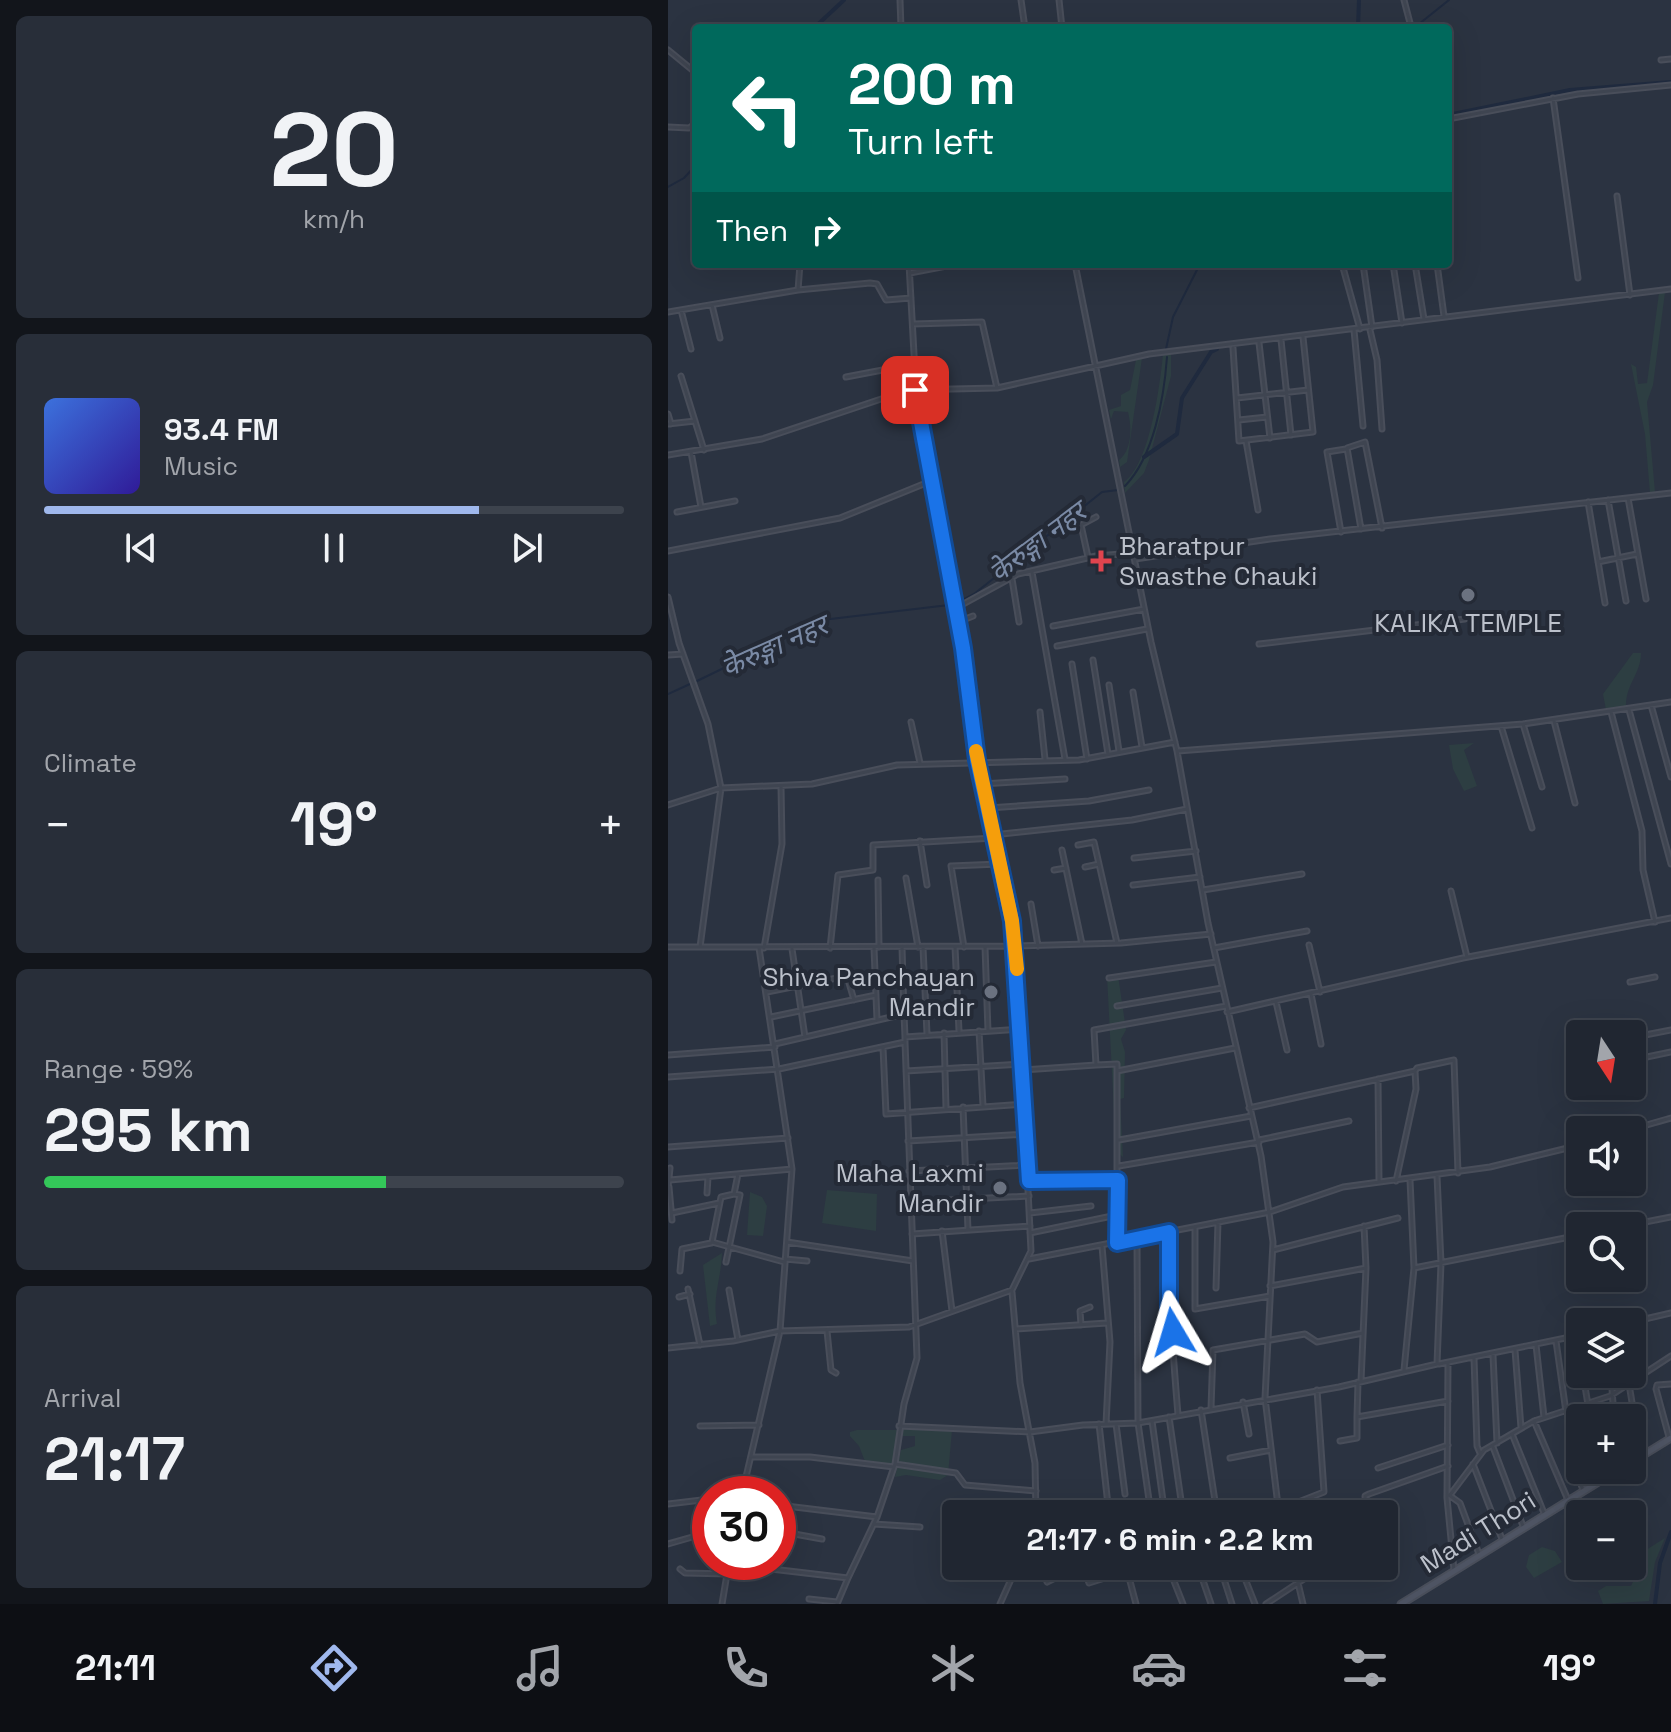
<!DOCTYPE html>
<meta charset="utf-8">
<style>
:root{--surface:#202631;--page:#282e39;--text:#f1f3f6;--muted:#a2a5ab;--line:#3d434d;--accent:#9fb8ed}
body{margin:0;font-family:"Space Grotesk","Noto Sans Devanagari",sans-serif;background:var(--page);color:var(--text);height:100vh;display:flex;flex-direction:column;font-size:30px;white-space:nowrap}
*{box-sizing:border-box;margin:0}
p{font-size:26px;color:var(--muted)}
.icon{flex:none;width:44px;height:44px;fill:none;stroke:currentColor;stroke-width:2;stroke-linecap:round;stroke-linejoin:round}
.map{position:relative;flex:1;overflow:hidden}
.panel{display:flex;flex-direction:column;gap:16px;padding:16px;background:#12151b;width:668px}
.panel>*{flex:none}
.banner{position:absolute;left:24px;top:24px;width:760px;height:244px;border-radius:8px;box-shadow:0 8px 32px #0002,0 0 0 2px var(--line);background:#00695c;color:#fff;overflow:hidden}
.needle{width:52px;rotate:168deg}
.controls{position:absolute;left:898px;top:1020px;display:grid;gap:16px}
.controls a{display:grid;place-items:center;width:80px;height:80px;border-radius:8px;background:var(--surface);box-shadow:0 8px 32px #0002,0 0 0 2px var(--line);font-size:40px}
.speed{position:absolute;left:24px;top:1476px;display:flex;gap:16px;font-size:40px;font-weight:700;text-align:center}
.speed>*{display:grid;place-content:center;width:104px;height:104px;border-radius:50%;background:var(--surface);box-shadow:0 8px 32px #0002,0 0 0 2px var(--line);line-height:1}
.speed .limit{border:12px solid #d22;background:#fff;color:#111}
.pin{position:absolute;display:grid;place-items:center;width:68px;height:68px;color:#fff;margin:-34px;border-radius:16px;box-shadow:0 4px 12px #0006}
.me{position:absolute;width:88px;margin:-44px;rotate:353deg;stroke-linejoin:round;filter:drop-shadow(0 0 6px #0008)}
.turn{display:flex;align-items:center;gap:28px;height:168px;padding:0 24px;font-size:36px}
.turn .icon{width:104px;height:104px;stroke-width:2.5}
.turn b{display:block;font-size:56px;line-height:68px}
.then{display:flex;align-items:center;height:76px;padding:0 24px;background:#0003;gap:16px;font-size:30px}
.big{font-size:60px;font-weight:700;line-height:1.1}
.panel .tile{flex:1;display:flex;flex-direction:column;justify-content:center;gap:12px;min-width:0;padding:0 28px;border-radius:12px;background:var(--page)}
.panel .dial{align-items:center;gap:0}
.dial b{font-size:104px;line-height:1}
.song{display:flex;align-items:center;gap:24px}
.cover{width:96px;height:96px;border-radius:12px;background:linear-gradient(135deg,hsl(220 70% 55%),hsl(250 70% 35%))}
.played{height:8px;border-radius:4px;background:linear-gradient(90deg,var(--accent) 75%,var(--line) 75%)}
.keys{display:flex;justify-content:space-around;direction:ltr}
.heat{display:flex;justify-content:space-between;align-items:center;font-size:44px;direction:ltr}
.charge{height:12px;border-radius:6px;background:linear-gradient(90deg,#34c759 59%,var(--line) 0)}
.trip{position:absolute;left:274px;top:1500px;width:456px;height:80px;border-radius:8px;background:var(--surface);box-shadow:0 8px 32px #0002,0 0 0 2px var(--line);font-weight:700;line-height:80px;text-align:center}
.tab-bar{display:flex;height:128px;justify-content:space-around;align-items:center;background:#0d0f14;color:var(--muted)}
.tab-bar .icon{width:56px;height:56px}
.tab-bar .current{color:var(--accent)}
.tab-bar b{font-size:36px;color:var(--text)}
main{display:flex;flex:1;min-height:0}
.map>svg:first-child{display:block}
.green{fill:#2d3e42}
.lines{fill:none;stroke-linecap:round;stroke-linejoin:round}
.stream{stroke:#1f2a3e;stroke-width:2}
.canal{stroke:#1f2a3e;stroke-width:4}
.street-casing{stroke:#494e5a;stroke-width:7}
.secondary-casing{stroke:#494e5a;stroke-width:9}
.street{stroke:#3f4551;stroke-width:3}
.secondary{stroke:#4e5463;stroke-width:5}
.route-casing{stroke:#114b97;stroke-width:20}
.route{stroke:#1a73e8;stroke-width:14}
.slow{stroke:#f59e0b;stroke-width:14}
.health-dot{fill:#e0444e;stroke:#242a36;stroke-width:3}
.worship-dot{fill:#6b7280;stroke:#242a36;stroke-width:3}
.labels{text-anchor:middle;stroke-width:8;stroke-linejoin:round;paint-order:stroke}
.poi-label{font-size:26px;fill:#bcc1cb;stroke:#242a36;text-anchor:end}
.street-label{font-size:26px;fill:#bcc1cb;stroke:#242a36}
.water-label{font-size:28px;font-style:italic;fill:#7a8aa5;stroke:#242a36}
</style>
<main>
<section class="panel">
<div class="tile dial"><b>20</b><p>km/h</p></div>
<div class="tile">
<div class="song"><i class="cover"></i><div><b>93.4 FM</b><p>Music</p></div></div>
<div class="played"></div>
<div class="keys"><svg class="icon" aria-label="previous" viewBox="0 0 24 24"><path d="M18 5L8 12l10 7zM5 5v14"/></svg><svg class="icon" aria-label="pause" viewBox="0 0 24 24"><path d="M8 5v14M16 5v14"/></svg><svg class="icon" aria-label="next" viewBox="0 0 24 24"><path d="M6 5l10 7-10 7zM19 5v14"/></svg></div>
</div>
<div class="tile"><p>Climate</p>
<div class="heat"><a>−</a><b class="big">19°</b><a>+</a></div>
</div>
<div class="tile"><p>Range · 59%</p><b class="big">295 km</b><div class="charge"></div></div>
<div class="tile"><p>Arrival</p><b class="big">21:17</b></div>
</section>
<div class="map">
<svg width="1003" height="1604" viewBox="0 0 1003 1604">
<rect width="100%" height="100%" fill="#2b3341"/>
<!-- green -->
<path class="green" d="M997,292l-12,93 -6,17 8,90 -5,1 -5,-59 -14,-70 5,3 2,17 9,-1 12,-90z
M503,353v23l-22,84 -5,13 -19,20 -1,-11c26,-18 36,-97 39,-128z
M474,358l-15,104 -7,5 -1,-7c13,-10 13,-33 9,-48l-14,-1 -3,8 -2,-9 12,-4v-11l9,-5 6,-30z
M965,653h8c0,21 -16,32 -15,54l-20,3 -3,-16z
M806,743l-10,7 13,36 -13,5 -11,-22 -4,-24z
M450,975l8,55 -5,9 4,13 -1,46 -4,1 3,58 -7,-6 -9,-175z
M159,1190l50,4 -1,37 -54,-8z
M82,1192l12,5 5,9 -4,30 -16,-1z
M54,1253c-1,28 -10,43 -5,71l-7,2 -7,-61z
M236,1427l48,3 -4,45 -8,5 -34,-5 -11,2 6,-27 14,-4v-10h-14z
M189,1430h41l-4,39 -28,-5 -7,-18 -9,-10v-4z
M997,1538l-10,24 -6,39 -46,3 -5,-13 8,-5h25l11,-23 -4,-8z
M874,1547l13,4 7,11 -28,16 -8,-11 3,-12z"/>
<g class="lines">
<!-- stream -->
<path class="stream" d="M746,28l35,-28
M0,187l16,-9 12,-13
M498,349l7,-32 27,-53
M457,486c29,-30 39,-88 42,-129
M291,602l15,-8 128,-102 16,-2
M27,682l127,-62 127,-15
M0,694l22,-10"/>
<!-- canal -->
<path class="canal" d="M146,28l30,-28
M690,28l1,-28
M780,115l122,-25 101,-8
M476,457l33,-23 5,-36 29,-46 6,-3
M987,1604l5,-41 11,-31"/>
<defs>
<path id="street" d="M232,0l1,28
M353,0l4,28
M391,0l3,28
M736,0l6,23
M0,50l28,23
M993,60l10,-1
M885,98l25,180
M780,119l130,-25 93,-9
M0,127l21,1 7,-5
M949,196l13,99
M407,264l76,378 26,109 31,172 53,233 12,86 -8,156 14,116
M674,264l18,65
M695,264l9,63
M725,264l9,59
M747,264l9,55
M769,264l7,52
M242,273l47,-9
M130,290l2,-26
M44,305l8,33
M13,310l10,39
M0,312l130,-22 72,-7 7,1 9,16 25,-2
M245,324l69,-2 15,66
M686,330l9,96
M702,330l7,30 5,69
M613,340l10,95
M591,343l11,95
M565,348l6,93 74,-9 -10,-95
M13,376l23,74
M178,377l68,-13
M569,398l71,-8
M0,414l3,10
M571,420l28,-3
M0,424l27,-3
M578,441l12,69
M23,452l10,55
M0,455l94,-16 146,-49 89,-2 152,-34 522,-65
M960,498l18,101
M940,500l18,101
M920,502l17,101
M9,512l58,-11
M693,529l-14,-81 18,-6 17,86
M673,532l-14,-80 19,-3
M0,551l172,-33 91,-37
M420,557l-7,-32 15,-8
M467,559l135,-20 401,-46
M930,562l39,-8
M364,572l33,187
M344,579l7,43
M0,597l11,46 29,81 13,64 -21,159
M288,608l62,-34 78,-18 37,-3
M290,622l15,-6
M385,626l91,-17
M591,644l206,-25
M389,646l90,-17
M0,655l15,-1
M425,660l15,94
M404,664l15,95
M441,685l10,66
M465,692l9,55
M983,705l20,72
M961,710l42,154
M372,712l5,47
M943,712l31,119 1,39 12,52
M886,721l21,82
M243,722l9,41
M855,724l19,63
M833,726l31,102
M510,751l345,-27 148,-22
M314,784l83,-5
M0,805l53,-17 91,-4 85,-19 182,-5 96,-18
M320,808l101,-7 60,-11
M325,835l139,-15 55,-11
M252,841l7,44
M410,845l16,-3 23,101
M394,850l20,94
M466,858l62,-7
M417,867l14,-3
M386,870l12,-2
M238,878l12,69
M210,880l1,67
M465,885l67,-8
M535,890l99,-16
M783,891l16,66
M363,904l7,42
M641,945l11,47
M0,947l348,-1 105,-3 90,-9
M234,947l2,67
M255,947l4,87
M287,947l4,84
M296,947l-13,-81 48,-2
M317,947l3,84
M96,948l18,-104 -1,-58
M162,948l8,-73 35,-5v-25l121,-7
M206,948l3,72
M546,948l93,-17
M124,949l13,88
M441,978l107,-16
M962,982l25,-5
M99,992l80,-16 7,24
M643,994l10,50
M608,1002l11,48
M449,1006l105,-18
M559,1012l236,-54 208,-40
M103,1017l105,-22
M311,1031l4,75
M276,1033l2,75
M972,1036l31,-6
M107,1044l129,-30 1,23
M215,1047l3,67 139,-10
M0,1055l107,-8
M974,1058l29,-6
M428,1065l21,-1v179
M355,1070l73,-5 -2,-35 132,-24
M238,1071l116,-7
M449,1071l118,-23
M747,1071l2,-3 37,-8 4,113
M0,1077l111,-8 126,-27v-5l115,-8
M710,1079l1,103
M295,1107l5,123
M581,1108l166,-37 1,18 -20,92
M961,1130l42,-12
M451,1140l132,-24
M591,1140l90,-19
M240,1141l118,-7
M0,1147l120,-9
M451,1166l140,-24
M241,1171l119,-6
M70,1174l-4,20 -13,3 -9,45 72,20
M2,1180l122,-11
M362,1181l88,-1
M1,1187l3,33
M0,1188l2,-20
M39,1193l1,-16
M242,1202l119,-6
M4,1213l47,-10
M362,1213l61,-7
M696,1226l2,42
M957,1226l46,-9
M527,1227v82l75,-13
M274,1231l10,80
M501,1232c-1,62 4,121 9,183
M362,1233l87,-18
M244,1234l118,-8
M469,1239l1,184 13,91
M119,1242l126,19
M434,1246l8,96 -4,82
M605,1250l125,-32
M117,1259l22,2
M361,1259l241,-47 73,-25 147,-20 90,-22
M58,1262l14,-67 -6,-1
M746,1268l166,-33
M12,1271l2,-22 29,-6
M602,1286l96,-18 -5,113
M548,1288l2,-66
M20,1289l12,56
M61,1290l9,50
M344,1292l8,91 15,80 1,51
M11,1297l11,-3
M964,1322l39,-9
M413,1325l-1,-14 10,-4
M348,1329l91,-6
M159,1331l4,39 5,3
M909,1336l3,18
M888,1341l10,71
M868,1345l8,72
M0,1348l65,-7 47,-10 129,-4 103,-37 19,-39 -15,-305 -39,-186 -14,-112 -46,-240 -8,-144
M847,1350l6,78
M825,1355l4,88
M806,1358l3,88 3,7
M780,1363l-1,135 7,72
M771,1364l141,-29
M736,1370l10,-102 -4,-88
M915,1374l5,31
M943,1374l3,44
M690,1382l-1,35 91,-16
M961,1384l8,49 8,21
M575,1402l6,32
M922,1407l4,11
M543,1408l2,-58 92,-16 12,8 46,-9
M533,1410l16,104
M501,1417l14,97
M484,1421l12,87
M866,1421l34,79
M431,1424l10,90
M448,1424l9,70
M32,1426l59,-1
M231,1426l131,6 53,-7 55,-2 201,-36 98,-23 4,-101 -4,-87
M844,1434l32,79
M1001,1437l-13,-48 1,-4 14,-1
M672,1441l17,-3v-21
M825,1447l30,79
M901,1452l14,38
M83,1457h59l84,10
M562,1458l41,-8
M227,1464l61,9 9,12 71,6
M805,1464l29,75
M710,1468l70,-23
M74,1494l38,-163 12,-162 -33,-221
M781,1495l11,8 19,51
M782,1495l34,-45 50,-29 76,-25 61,-40
M644,1497l5,17
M0,1504l42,-5
M110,1505l99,12
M610,1510l46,-18 -7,-102
M698,1514l-1,-18 4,-2 79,-28
M206,1524l46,3
M110,1531l44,8
M0,1544l42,-12
M285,1555l1,-36
M61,1564l119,14 -11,26
M415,1566l6,17 38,-12
M458,1566l10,38
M500,1566l15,38
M530,1566l13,38
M550,1566l5,11
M626,1566l9,38
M12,1569l5,4 43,1
M574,1571l13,33
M180,1578l29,-61 18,-53 9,-60 13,-46 -12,-316
M379,1582l32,-16
M141,1599l28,3
M54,1604l7,-42
M332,1604l17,-38
M564,1604l-9,-28 39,-10
M598,1604l50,-33"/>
<path id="secondary" d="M964,1462l39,-24
M733,1604l217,-134"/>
</defs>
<!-- street casing -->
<use href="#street" class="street-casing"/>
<!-- secondary casing -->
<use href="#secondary" class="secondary-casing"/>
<!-- street -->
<use href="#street" class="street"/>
<!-- secondary -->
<use href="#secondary" class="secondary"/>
</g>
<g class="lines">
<defs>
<path id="route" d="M247,390l48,258 14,112 35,161 17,260 89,-1 -1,63 52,-11v85l4,15"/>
</defs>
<!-- route casing -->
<use href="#route" class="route-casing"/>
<!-- route -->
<use href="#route" class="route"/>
<!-- slow -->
<path class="slow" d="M308,751l36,170 5,48"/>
</g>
<!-- markers -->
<path class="health-dot" d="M429 549h8v8h8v8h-8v8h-8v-8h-8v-8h8z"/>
<g class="worship-dot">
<circle cx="800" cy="595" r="8"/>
<circle cx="323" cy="992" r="8"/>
<circle cx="332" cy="1188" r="8"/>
</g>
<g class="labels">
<!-- poi labels -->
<g class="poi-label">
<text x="451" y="555" text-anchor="start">Bharatpur<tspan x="451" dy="30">Swasthe Chauki</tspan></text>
<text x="800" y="632" text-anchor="middle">KALIKA TEMPLE</text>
<text x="307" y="986">Shiva Panchayan<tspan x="307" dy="30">Mandir</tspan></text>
<text x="316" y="1182">Maha Laxmi<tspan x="316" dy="30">Mandir</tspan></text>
</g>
<!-- street labels -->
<g class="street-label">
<text transform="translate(810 1532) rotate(-32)" y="9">Madi Thori</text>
</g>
<!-- water labels -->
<g class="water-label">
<text transform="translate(369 542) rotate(-37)" y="10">केरुङ्गा नहर</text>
<text transform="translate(106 646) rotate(-24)" y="10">केेरुङ्गा नहर</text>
</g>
</g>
</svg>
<div class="controls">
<a><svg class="needle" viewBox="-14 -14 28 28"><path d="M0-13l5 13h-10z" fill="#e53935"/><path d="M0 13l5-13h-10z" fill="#a2a5ab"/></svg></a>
<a><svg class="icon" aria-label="sound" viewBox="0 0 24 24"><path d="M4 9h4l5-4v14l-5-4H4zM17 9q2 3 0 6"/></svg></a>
<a><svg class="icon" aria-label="search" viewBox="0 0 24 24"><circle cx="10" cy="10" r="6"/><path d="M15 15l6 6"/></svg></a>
<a><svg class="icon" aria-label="layers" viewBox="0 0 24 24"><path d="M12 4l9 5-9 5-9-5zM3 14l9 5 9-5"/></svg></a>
<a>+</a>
<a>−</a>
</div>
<div class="speed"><div class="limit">30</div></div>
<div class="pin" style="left:247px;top:390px;background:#d93025"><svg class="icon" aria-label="arrive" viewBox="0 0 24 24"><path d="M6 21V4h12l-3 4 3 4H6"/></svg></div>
<svg class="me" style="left:505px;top:1332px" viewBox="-20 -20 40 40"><path d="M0-17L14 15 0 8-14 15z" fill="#1a73e8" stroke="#fff" stroke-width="4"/></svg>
<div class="trip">21:17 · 6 min · 2.2 km</div>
<div class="banner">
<div class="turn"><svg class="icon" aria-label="left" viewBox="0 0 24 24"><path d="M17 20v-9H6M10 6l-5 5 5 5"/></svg><div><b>200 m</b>Turn left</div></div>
<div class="then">Then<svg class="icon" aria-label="right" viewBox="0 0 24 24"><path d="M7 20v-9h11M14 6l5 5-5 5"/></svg></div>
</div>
</div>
</main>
<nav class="tab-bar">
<b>21:11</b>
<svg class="icon current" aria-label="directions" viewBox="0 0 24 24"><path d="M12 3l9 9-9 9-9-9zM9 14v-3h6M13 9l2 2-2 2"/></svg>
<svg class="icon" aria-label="music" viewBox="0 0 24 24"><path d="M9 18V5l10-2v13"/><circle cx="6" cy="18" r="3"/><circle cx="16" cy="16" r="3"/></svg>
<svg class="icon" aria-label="phone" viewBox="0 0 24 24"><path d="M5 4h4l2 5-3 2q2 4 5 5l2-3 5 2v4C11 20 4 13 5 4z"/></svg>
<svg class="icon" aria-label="climate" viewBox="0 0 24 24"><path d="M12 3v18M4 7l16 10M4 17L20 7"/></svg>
<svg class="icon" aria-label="car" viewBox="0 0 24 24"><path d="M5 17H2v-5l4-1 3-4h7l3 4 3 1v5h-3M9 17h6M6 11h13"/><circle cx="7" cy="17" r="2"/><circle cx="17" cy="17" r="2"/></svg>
<svg class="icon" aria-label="filters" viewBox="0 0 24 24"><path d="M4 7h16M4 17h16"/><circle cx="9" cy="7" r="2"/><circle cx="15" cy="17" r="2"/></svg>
<b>19°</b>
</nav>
